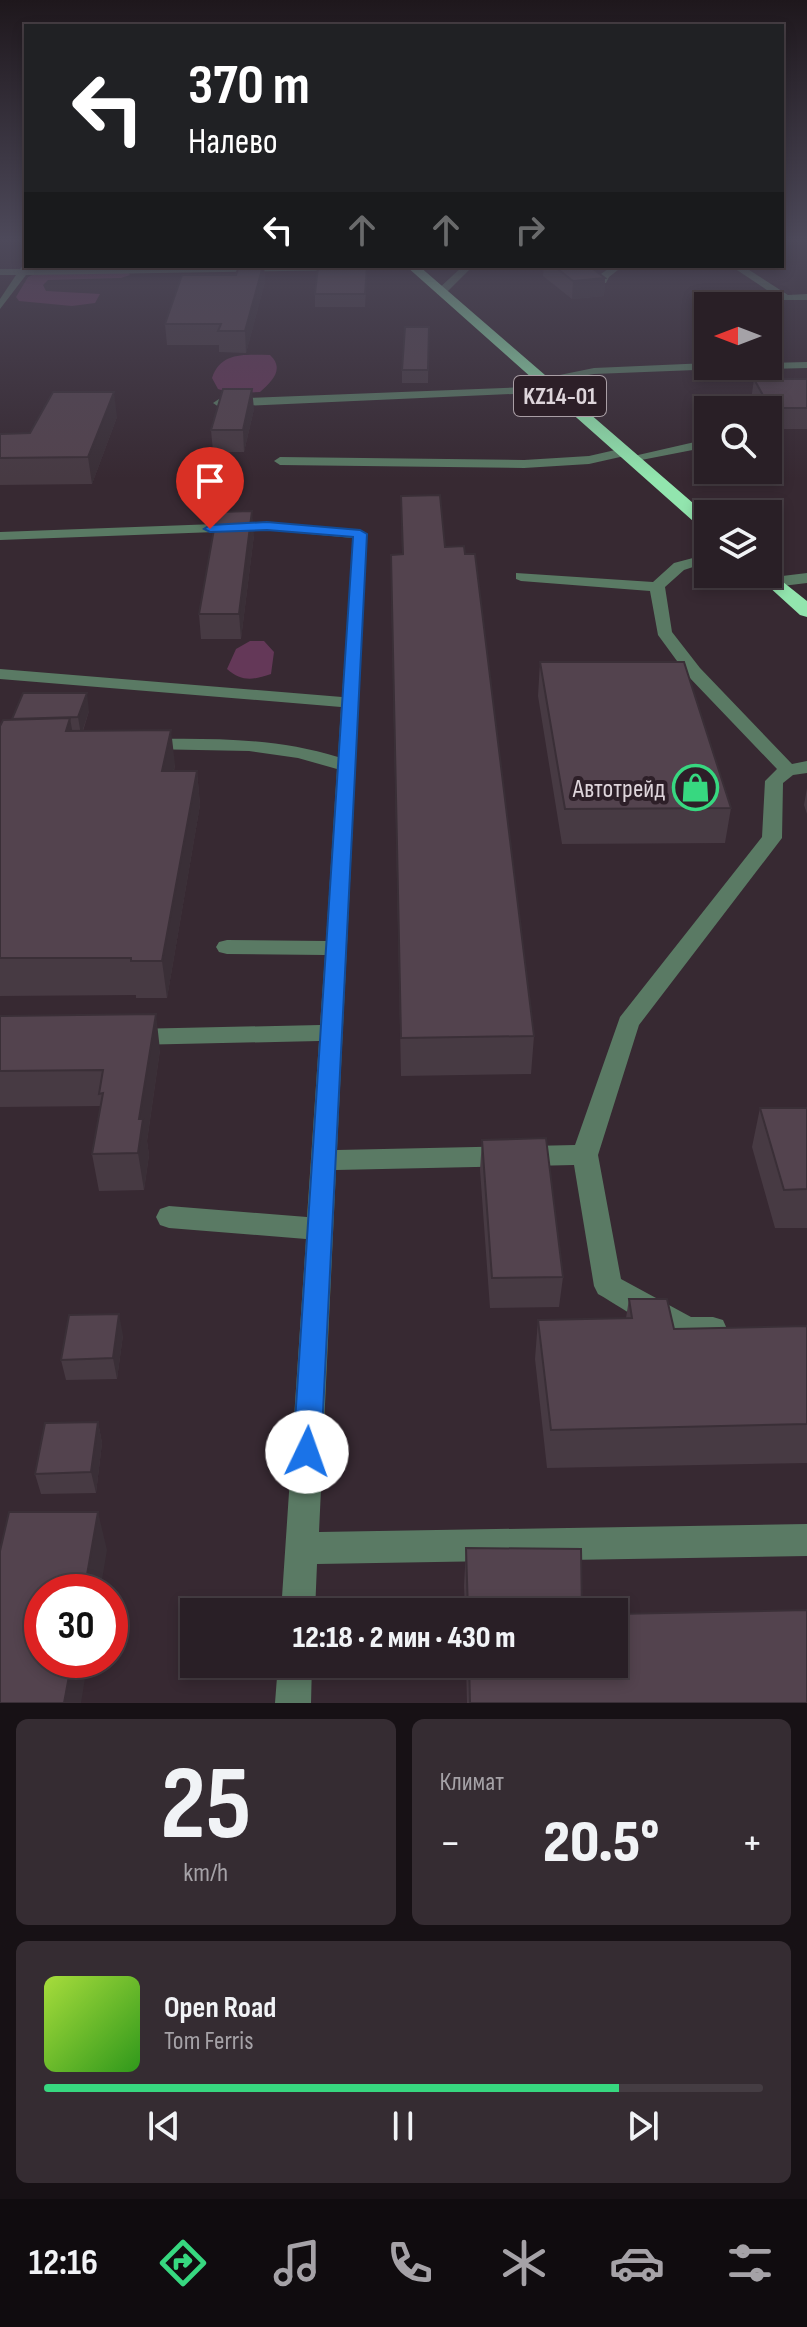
<!DOCTYPE html>
<html lang="ru">
<meta charset="utf-8">
<style>
:root{--surface:#291f26;--page:#352c32;--text:#f1f3f6;--muted:#a5a2a7;--line:#453d43;--accent:#37d880}
body{margin:0;font-family:"Sofia Sans Condensed",sans-serif;background:var(--page);color:var(--text);height:100vh;display:flex;flex-direction:column;font-size:30px;white-space:nowrap}
*{box-sizing:border-box;margin:0}
p{font-size:26px;color:var(--muted)}
.icon{flex:none;width:44px;height:44px;fill:none;stroke:currentColor;stroke-width:2;stroke-linecap:round;stroke-linejoin:round}
.map{position:relative;height:1703px;overflow:hidden}
.drawer{display:flex;flex-direction:column;gap:16px;padding:16px;background:#171115;flex:1}
.drawer>*{flex:none}
.hud{position:absolute;left:24px;top:24px;width:760px;height:244px;border-radius:0px;box-shadow:0 4px 12px #0003,0 0 0 2px var(--line);background:#202124;color:#fff;overflow:hidden}
.needle{width:52px;rotate:270deg}
.tools{position:absolute;left:694px;top:292px;display:grid;gap:16px}
.tools a{display:grid;place-items:center;width:88px;height:88px;border-radius:0px;background:var(--surface);box-shadow:0 4px 12px #0003,0 0 0 2px var(--line);font-size:40px}
.speed{position:absolute;left:24px;top:1574px;display:flex;gap:16px;font-size:40px;font-weight:700;text-align:center}
.speed>*{display:grid;place-content:center;width:104px;height:104px;border-radius:50%;background:var(--surface);box-shadow:0 4px 12px #0003,0 0 0 2px var(--line);line-height:1}
.speed .limit{border:12px solid #d22;background:#fff;color:#111}
.pin{position:absolute;display:grid;place-items:center;width:68px;height:68px;color:#fff;margin:-82px -34px;border-radius:50% 50% 50% 0;rotate:-45deg;box-shadow:0 0 8px #0007}
.pin .icon{rotate:45deg}
.me{position:absolute;width:88px;margin:-44px;rotate:3deg;stroke-linejoin:round;filter:drop-shadow(0 0 6px #0008)}
.turn{display:flex;align-items:center;gap:28px;height:168px;padding:0 32px;font-size:36px}
.turn .icon{width:104px;height:104px;stroke-width:2.5}
.turn b{display:block;font-size:56px;line-height:68px}
.lanes{display:flex;align-items:center;height:76px;padding:0 32px;background:#0003;justify-content:center;gap:40px;direction:ltr}
.lanes .off{opacity:.35}
.big{font-size:60px;font-weight:800;line-height:1.1}
.drawer .widget{flex:1;display:flex;flex-direction:column;justify-content:center;gap:12px;min-width:0;padding:0 28px;border-radius:12px;background:var(--page)}
.drawer .dial{align-items:center;gap:0}
.dial b{font-size:104px;line-height:1}
.song{display:flex;align-items:center;gap:24px}
.cover{width:96px;height:96px;border-radius:12px;background:linear-gradient(135deg,hsl(80 70% 55%),hsl(110 70% 35%))}
.played{height:8px;border-radius:4px;background:linear-gradient(90deg,var(--accent) 80%,var(--line) 80%)}
.keys{display:flex;justify-content:space-around;direction:ltr}
.heat{display:flex;justify-content:space-between;align-items:center;font-size:44px;direction:ltr}
.drawer .tiles{flex:1;display:grid;gap:16px;grid-template-columns:1fr 1fr}
.widget:last-child{grid-column:span 2}
.trip{position:absolute;left:180px;top:1598px;width:448px;height:80px;border-radius:0px;background:var(--surface);box-shadow:0 4px 12px #0003,0 0 0 2px var(--line);font-weight:800;line-height:80px;text-align:center}
.tab-bar{display:flex;height:128px;justify-content:space-around;align-items:center;background:#100c0f;color:var(--muted)}
.tab-bar .icon{width:56px;height:56px}
.tab-bar .on{color:var(--accent)}
.tab-bar b{font-size:36px;color:var(--text)}
.map>svg:first-child{display:block}
.green{fill:#643858}
.lines{fill:none;stroke-linecap:round;stroke-linejoin:round}
.minor{fill:#5a7a64;fill-rule:evenodd}
.highway{fill:#92e5ae;fill-rule:evenodd}
.wall{fill:#473a43}
.shaded-wall{fill:#3a2f37}
.building{fill:#53434e;stroke:#3a2f37;stroke-width:2}
.route{fill:#1a73e8;stroke:#114b97;stroke-width:2}
.labels{text-anchor:middle;stroke-width:8;stroke-linejoin:round;paint-order:stroke}
.shield{fill:#2d1f28;stroke:#a99ea5;stroke-width:2}
.shield-label{font-size:24px;font-weight:bold;fill:#ded5db}
.poi-label{font-size:26px;fill:#ded5db;stroke:#2d1f28;text-anchor:end}
</style>
<div class="map">
<svg width="807" height="1703" viewBox="0 0 807 1703">
<rect width="100%" height="100%" fill="#372932"/>
<!-- green -->
<path class="green" d="M128,272l2,3 -9,3 -73,2 -5,5 3,6 54,3 -5,9 -23,3 -53,-5 -3,-4 12,-20 7,-3z
M270,355c15,14 2,26 -10,37l-29,1 -13,-4 -6,-11c9,-27 34,-23 58,-23z
M250,641h14l10,11 -3,22c-18,6 -29,8 -44,-5l9,-20z"/>
<g class="lines">
<!-- minor -->
<path class="minor" d="M26,263l6,3 -2,3 387,-3 -5,3 -386,6 -26,34v-10l16,-24h-16v-6h20z
M463,266h10l-28,28h-8v-4z
M612,266h11l-14,11 -3,6h-6l1,-9z
M731,266h12l45,29 19,-1v6h-25z
M807,362v6l-39,1 -6,-3h6v-3z
M708,363v3h19l-6,3 -127,5 -53,9 -6,-3 59,-12z
M553,386l6,4 -2,2 -338,15 -6,-4 6,-4z
M708,439v8l-77,15 -6,-4z
M624,448l5,1v6l-40,9 -65,4 -244,-3 -6,-4 6,-4 244,3 65,-4z
M267,522l93,8 7,4 -30,616 238,-5 45,-128 142,-180 3,-56 12,-12 -89,-93 -30,-41 -8,-44 -129,-10 -5,-2v-6l137,9 21,-19 34,-9v8l-24,8 -19,17 7,45 28,36 92,96 15,-3v12l-14,2 -10,8 -1,55 -143,187 -41,130 23,124 70,38h22l10,3 4,9 -4,9c-43,15 -89,-24 -125,-44l-4,-8 -20,-121 -238,5 -17,362 488,-8v32l-490,8 -2,48h-34l25,-373 -137,-11 -9,-3 -4,-8 4,-8 9,-3 138,11 12,-176 -187,4 -8,-2 -4,-6 4,-6 8,-2 188,-4 5,-70 -98,-1 -8,-2 -3,-5 3,-5 8,-2 99,1 11,-172 -39,-11 -49,-7 -102,-2 -9,-5 9,-5c64,-1 129,-1 191,18l3,-50 -341,-28v-10l342,28 11,-159 -86,-8 -267,10v-8z
M807,573v10l-33,4 -8,-5 8,-5z
M278,1664h34l-1,39h-36z"/>
<!-- highway -->
<path class="highway" d="M406,266h13l289,250v14l-6,-1z
M768,570l39,31v16l-7,-2 -45,-41h13z"/>
</g>
<!-- wall -->
<path class="wall" d="M239,266h25l1,16 -19,71 -27,-1v-7h-52l-2,-21 71,-49z
M367,266l-2,41h-50v-13z
M544,266h45l16,12 -1,18 -32,3 -29,-23z
M429,327l-1,56h-26v-13z
M754,379h53v50h-39v-19h-11l-6,-10z
M254,409l-10,43h-31l-2,-22z
M117,417l-25,67 -92,1v-51l30,-1z
M401,496l44,51 89,489 -3,38 -130,2 -10,-491 11,-31z
M254,535l-13,104h-40l-2,-25z
M540,662l191,146 -6,35 -163,1 -24,-148z
M89,711l-6,20 92,33 -1,7h23l3,34 -33,193h-31v-3l-136,1v-270l12,-6z
M807,788v26l-3,-9z
M0,1016l160,34 -13,91 2,14 -5,35 -45,1 -7,-37 9,-48 -101,1z
M760,1108h47v120h-32l-23,-81z
M482,1140l81,137 -4,30 -69,1 -10,-138z
M629,1299l45,30 133,-3v137l-260,5 -12,-109 3,-39 88,-2z
M123,1335l-6,44 -51,1 -5,-20z
M98,1422l4,21 -6,50 -55,1 -6,-20z
M466,1548l116,64h-117l-1,-26z
M466,1664h148l193,39h-340z"/>
<!-- shaded-wall -->
<path class="shaded-wall" d="M263,266h1l1,16 -19,71 -1,-22z
M605,278l-1,18 -32,3 1,-18z
M252,389l2,20 -10,43 -1,-22z
M114,392l3,25 -25,67 -4,-27z
M252,511l2,24 -13,104 -2,-25z
M87,693l2,18 -8,24 -3,-18z
M70,718l6,34 -10,-21z
M171,730l4,34 -9,41 -4,-34z
M197,771l3,34 -33,193 -5,-37z
M156,1014l4,36 -13,91 2,14 -5,35 -6,-37 1,-34z
M119,1314l4,21 -6,44 -4,-21z
M98,1422l4,21 -6,50 -5,-21z
M98,1512l9,38 -7,42h-16z
M72,1660h16l-7,43h-17z"/>
<!-- building -->
<path class="building" d="M239,266h24l-18,65h-27l3,-7h-56l17,-49h54z
M318,266h49l-2,28h-50z
M554,266h35l16,12 -32,3z
M405,327h24l-1,43h-26z
M754,379h53v29h-37z
M223,389h29l-9,41h-32z
M53,392h61l-26,65 -88,1v-24l30,-1z
M440,495l5,52 19,-1 1,8h10l59,482 -133,2 -10,-483 12,-1 -2,-58z
M252,511l-13,103h-40l18,-102z
M540,662h144l47,146 -166,1z
M23,693h64l-9,24 -66,2z
M70,718l-4,13 105,-1 -9,41h35l-35,190h-31v-3h-131v-232l3,-6z
M156,1014l-17,105h4l-5,34 -46,1 11,-61 -4,1 4,-24 -103,1v-55z
M760,1108h47v81l-23,1z
M546,1138l17,139 -71,1 -10,-138z
M629,1299h38l7,30 133,-3v98l-256,6 -13,-110 94,-2z
M119,1314l-6,44 -52,2 8,-45z
M98,1422l-7,50 -56,2 10,-51z
M9,1512h89l-14,80h-42v68h30l-8,43h-64v-152z
M466,1548l115,1 1,63h-114z
M807,1610v93h-337l-1,-39h145v-50z"/>
<!-- sky -->
<linearGradient id="sky" x2="0" y2="1"><stop stop-color="#1e171c"/><stop offset="0.5" stop-color="#4d495a"/><stop offset="1" stop-color="#4d495a" stop-opacity="0"/></linearGradient>
<rect width="807" height="479" fill="url(#sky)"/>
<!-- route -->
<path class="route" d="M267,522l93,8 7,4 -46,918 -4,9 -10,4 -9,-4 -5,-9 60,-915 -86,-7 -57,2 -6,-3 6,-4z"/>
<!-- icons -->
<defs>
<symbol id="shop-ring" viewBox="-11 -11 22 22"><circle r="9.5" fill="#2d1f28" stroke="#37d880" stroke-width="1.5"/><path d="M-5-2.5h2.3a2.7 3.5 0 0 1 5.4 0H5L5.5 6h-11ZM-1.5-2.5h3a1.5 2.3 0 0 0-3 0Z" fill="#37d880"/></symbol>
</defs>
<g fill-rule="evenodd">
<use href="#shop-ring" x="670" y="762" width="51" height="51"/>
</g>
<g class="labels">
<!-- shield labels -->
<rect class="shield" x="514" y="376" width="92" height="40" rx="6"/>
<g class="shield-label">
<text x="560" y="404">KZ14-01</text>
</g>
<!-- poi labels -->
<g class="poi-label">
<text x="665" y="797">Автотрейд</text>
</g>
</g>
</svg>
<div class="tools">
<a><svg class="needle" viewBox="-14 -14 28 28"><path d="M0-13l5 13h-10z" fill="#e53935"/><path d="M0 13l5-13h-10z" fill="#a5a2a7"/></svg></a>
<a><svg class="icon" aria-label="search" viewBox="0 0 24 24"><circle cx="10" cy="10" r="6"/><path d="M15 15l6 6"/></svg></a>
<a><svg class="icon" aria-label="layers" viewBox="0 0 24 24"><path d="M12 4l9 5-9 5-9-5zM3 14l9 5 9-5"/></svg></a>
</div>
<div class="speed"><div class="limit">30</div></div>
<div class="pin" style="left:210px;top:529px;background:#d93025"><svg class="icon" aria-label="arrive" viewBox="0 0 24 24"><path d="M6 21V4h12l-3 4 3 4H6"/></svg></div>
<svg class="me" style="left:307px;top:1452px" viewBox="-20 -20 40 40"><circle r="19" fill="#fff"/><path d="M0-13L10 11 0 6-10 11z" fill="#1a73e8"/></svg>
<div class="trip">12:18 · 2 мин · 430 m</div>
<div class="hud">
<div class="turn"><svg class="icon" aria-label="left" viewBox="0 0 24 24"><path d="M17 20v-9H6M10 6l-5 5 5 5"/></svg><div><b>370 m</b>Налево</div></div>
<div class="lanes"><svg class="icon" aria-label="left" viewBox="0 0 24 24"><path d="M17 20v-9H6M10 6l-5 5 5 5"/></svg><svg class="icon off" aria-label="ahead" viewBox="0 0 24 24"><path d="M12 20V5M6 11l6-6 6 6"/></svg><svg class="icon off" aria-label="ahead" viewBox="0 0 24 24"><path d="M12 20V5M6 11l6-6 6 6"/></svg><svg class="icon off" aria-label="right" viewBox="0 0 24 24"><path d="M7 20v-9h11M14 6l5 5-5 5"/></svg></div>
</div>
</div>
<section class="drawer">
<div class="tiles">
<div class="widget dial"><b>25</b><p>km/h</p></div>
<div class="widget"><p>Климат</p>
<div class="heat"><a>−</a><b class="big">20.5°</b><a>+</a></div>
</div>
<div class="widget">
<div class="song"><i class="cover"></i><div><b>Open Road</b><p>Tom Ferris</p></div></div>
<div class="played"></div>
<div class="keys"><svg class="icon" aria-label="previous" viewBox="0 0 24 24"><path d="M18 5L8 12l10 7zM5 5v14"/></svg><svg class="icon" aria-label="pause" viewBox="0 0 24 24"><path d="M8 5v14M16 5v14"/></svg><svg class="icon" aria-label="next" viewBox="0 0 24 24"><path d="M6 5l10 7-10 7zM19 5v14"/></svg></div>
</div>
</div>
</section>
<nav class="tab-bar">
<b>12:16</b>
<svg class="icon on" aria-label="directions" viewBox="0 0 24 24"><path d="M12 3l9 9-9 9-9-9zM9 14v-3h6M13 9l2 2-2 2"/></svg>
<svg class="icon" aria-label="music" viewBox="0 0 24 24"><path d="M9 18V5l10-2v13"/><circle cx="6" cy="18" r="3"/><circle cx="16" cy="16" r="3"/></svg>
<svg class="icon" aria-label="phone" viewBox="0 0 24 24"><path d="M5 4h4l2 5-3 2q2 4 5 5l2-3 5 2v4C11 20 4 13 5 4z"/></svg>
<svg class="icon" aria-label="climate" viewBox="0 0 24 24"><path d="M12 3v18M4 7l16 10M4 17L20 7"/></svg>
<svg class="icon" aria-label="car" viewBox="0 0 24 24"><path d="M5 17H2v-5l4-1 3-4h7l3 4 3 1v5h-3M9 17h6M6 11h13"/><circle cx="7" cy="17" r="2"/><circle cx="17" cy="17" r="2"/></svg>
<svg class="icon" aria-label="filters" viewBox="0 0 24 24"><path d="M4 7h16M4 17h16"/><circle cx="9" cy="7" r="2"/><circle cx="15" cy="17" r="2"/></svg>
</nav>
